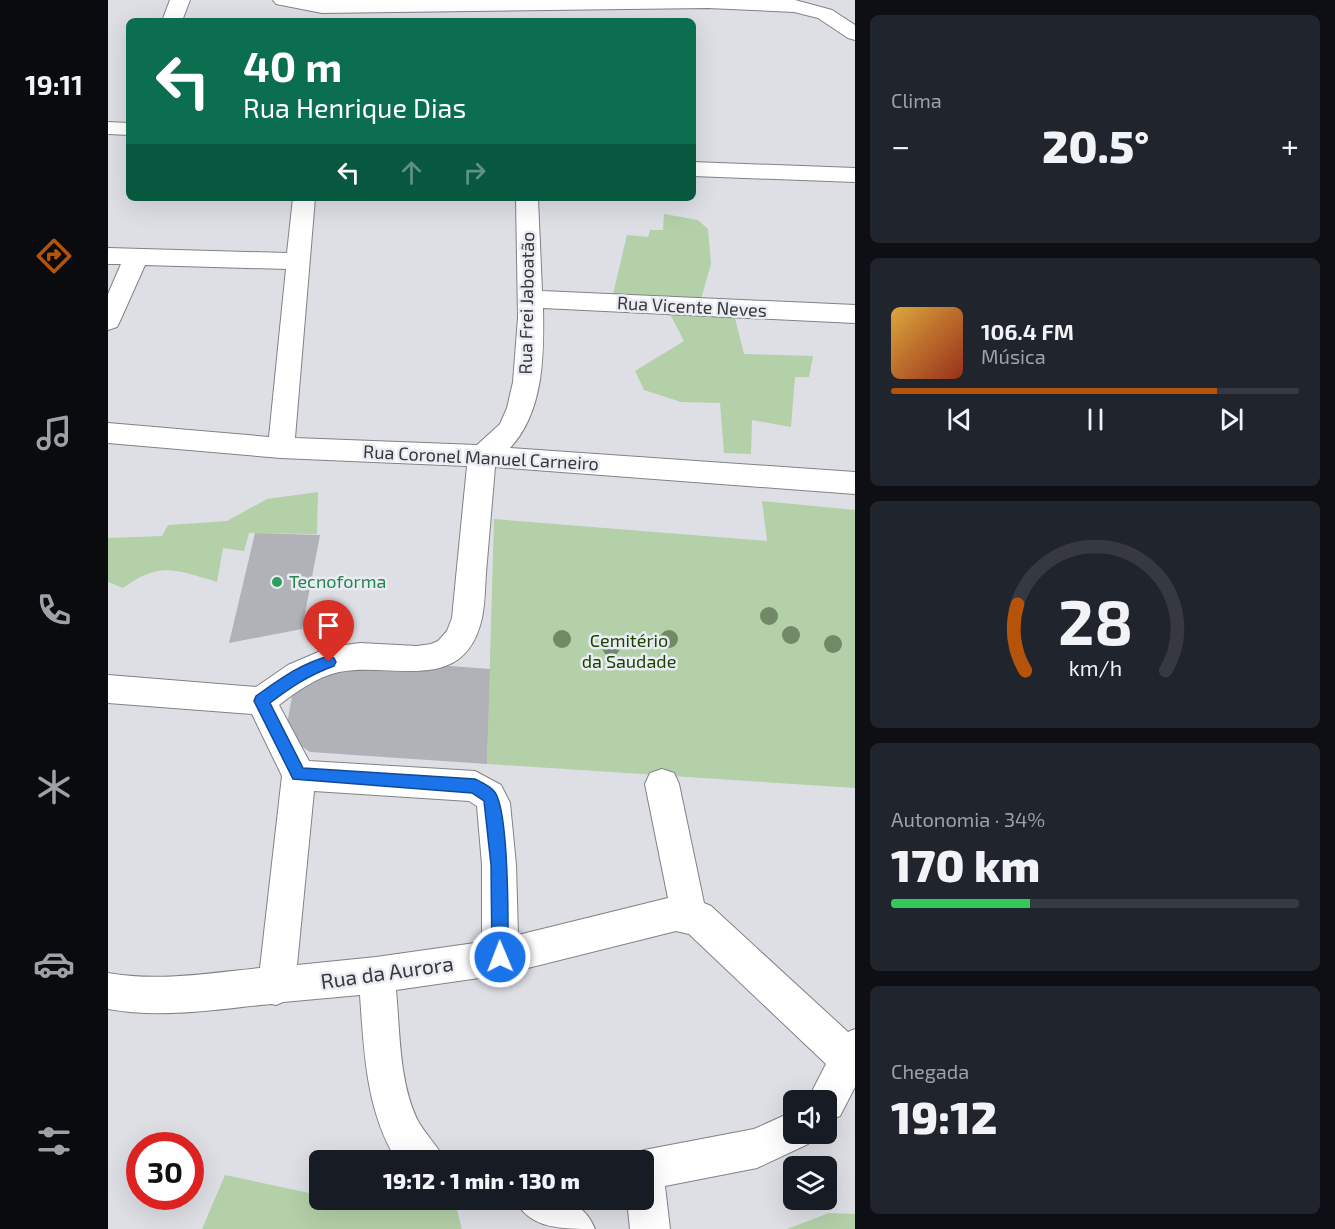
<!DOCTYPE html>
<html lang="pt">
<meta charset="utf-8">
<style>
:root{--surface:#171b24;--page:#20242c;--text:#f1f3f6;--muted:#9ea1a6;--line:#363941;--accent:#b45309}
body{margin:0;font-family:"Exo 2",sans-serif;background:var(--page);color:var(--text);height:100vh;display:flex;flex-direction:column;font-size:22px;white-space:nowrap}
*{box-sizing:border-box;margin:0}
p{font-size:20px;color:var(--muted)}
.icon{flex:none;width:33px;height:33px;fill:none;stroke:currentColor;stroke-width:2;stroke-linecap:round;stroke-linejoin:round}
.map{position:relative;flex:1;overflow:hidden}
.sheet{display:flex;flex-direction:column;gap:15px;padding:15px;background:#0d0f14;width:480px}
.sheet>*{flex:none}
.top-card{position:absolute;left:18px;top:18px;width:570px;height:183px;border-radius:9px;box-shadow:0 6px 24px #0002;background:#0b6e4f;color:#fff;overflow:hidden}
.fabs{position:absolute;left:675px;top:1090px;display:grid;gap:12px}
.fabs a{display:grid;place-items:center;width:54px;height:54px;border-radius:9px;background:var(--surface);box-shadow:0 6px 24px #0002;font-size:30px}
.speed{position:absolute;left:18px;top:1132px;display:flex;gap:12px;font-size:30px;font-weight:700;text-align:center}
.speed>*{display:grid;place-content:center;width:78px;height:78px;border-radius:50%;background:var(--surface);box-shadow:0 6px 24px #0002;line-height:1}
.speed .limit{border:9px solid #d22;background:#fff;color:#111}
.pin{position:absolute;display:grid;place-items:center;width:51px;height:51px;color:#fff;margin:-62px -26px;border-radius:50% 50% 50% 0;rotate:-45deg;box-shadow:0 0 6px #0007}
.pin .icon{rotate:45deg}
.me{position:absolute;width:66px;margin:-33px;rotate:359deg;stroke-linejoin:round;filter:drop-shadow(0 0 4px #0008)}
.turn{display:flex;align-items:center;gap:21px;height:126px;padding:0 18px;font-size:27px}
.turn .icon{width:78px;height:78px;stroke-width:2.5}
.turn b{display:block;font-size:42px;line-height:51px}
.lanes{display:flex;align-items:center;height:57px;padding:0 18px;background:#0003;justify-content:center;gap:30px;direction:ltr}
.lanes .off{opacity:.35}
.big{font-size:45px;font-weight:800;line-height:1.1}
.sheet .widget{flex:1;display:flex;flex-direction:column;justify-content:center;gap:9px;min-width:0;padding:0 21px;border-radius:9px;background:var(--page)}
.sheet .dial{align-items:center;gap:0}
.dial svg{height:156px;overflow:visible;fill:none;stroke:var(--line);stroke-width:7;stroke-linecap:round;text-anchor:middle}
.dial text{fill:var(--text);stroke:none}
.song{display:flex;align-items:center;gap:18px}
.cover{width:72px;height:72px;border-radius:9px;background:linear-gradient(135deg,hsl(40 70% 55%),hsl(10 70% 35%))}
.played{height:6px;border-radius:3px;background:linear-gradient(90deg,var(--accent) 80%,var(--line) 80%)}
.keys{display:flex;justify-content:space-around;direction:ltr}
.heat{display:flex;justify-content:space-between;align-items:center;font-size:33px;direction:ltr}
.charge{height:9px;border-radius:4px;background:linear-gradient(90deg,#34c759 34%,var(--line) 0)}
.trip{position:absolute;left:201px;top:1150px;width:345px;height:60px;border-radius:9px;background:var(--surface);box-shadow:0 6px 24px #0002;font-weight:800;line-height:60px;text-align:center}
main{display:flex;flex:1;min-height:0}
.tab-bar{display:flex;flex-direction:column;width:108px;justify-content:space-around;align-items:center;background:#090b0e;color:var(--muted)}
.tab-bar .icon{width:42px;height:42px}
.tab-bar .current{color:var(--accent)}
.tab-bar b{font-size:27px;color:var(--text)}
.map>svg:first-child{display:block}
.green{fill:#b3d0a8}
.building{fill:#b0b2b8}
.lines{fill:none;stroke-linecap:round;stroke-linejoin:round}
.street-casing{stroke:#808288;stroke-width:2}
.street{fill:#fff;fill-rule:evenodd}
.tree{fill:#728967}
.route{fill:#1a73e8;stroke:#114b97;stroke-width:1.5}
.leisure-dot{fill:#2e9e5b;stroke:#eaecf3;stroke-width:2}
.labels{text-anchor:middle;stroke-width:5;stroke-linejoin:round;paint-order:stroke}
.street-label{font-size:18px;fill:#37383a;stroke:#eaecf3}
.leisure-label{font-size:18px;fill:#27864d;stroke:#eaecf3;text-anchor:start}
.park-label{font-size:18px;fill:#1a4300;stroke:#eaecf3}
.near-street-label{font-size:21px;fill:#37383a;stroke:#eaecf3}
</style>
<main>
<nav class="tab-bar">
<b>19:11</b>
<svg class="icon current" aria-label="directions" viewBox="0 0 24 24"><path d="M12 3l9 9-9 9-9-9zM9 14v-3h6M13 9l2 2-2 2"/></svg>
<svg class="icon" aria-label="music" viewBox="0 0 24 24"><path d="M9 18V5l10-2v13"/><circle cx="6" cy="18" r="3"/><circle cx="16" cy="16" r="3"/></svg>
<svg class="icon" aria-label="phone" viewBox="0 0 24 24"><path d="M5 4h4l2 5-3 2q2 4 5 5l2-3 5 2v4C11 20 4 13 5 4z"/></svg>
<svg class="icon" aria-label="climate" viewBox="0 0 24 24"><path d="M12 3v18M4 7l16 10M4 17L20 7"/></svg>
<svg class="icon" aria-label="car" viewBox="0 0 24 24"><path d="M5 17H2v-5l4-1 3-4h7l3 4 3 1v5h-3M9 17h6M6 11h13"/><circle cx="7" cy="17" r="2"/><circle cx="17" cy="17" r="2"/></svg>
<svg class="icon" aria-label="filters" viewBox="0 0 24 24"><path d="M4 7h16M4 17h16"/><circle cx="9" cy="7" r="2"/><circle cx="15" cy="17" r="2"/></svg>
</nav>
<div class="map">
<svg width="747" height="1229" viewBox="0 0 747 1229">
<rect width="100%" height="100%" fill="#dddfe5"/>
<!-- green -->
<path class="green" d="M556,214l34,6 10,9 3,35 -10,35 -89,-1 15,-63 21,2 2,-7h13z
M562,314h64l10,40 69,2 -4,21h-14l-4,50 -39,-7 -1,34 -27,-1 -4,-50 -39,-1 -37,-12 -9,-19 49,-30z
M210,492l-1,42 -68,-1 -5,18 -21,-3 -6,34c-41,-12 -57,-21 -94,6l-15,-6v-44l54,-2 6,-11 59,-4 40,-22z
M654,501l93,9v278l-368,-24 7,-245 273,22z
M117,1175l94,20 1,5h131l4,2 7,27h-260z
M721,1213l26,1v15h-68z"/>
<!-- building -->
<path class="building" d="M147,533l65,2 -18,94 -73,14z
M329,665l53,4 -3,95 -177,-12 -25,-17 8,-44 28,-24z"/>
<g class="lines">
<defs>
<path id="street" d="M62,0h20l-8,21h-20z
M165,0h522l37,10 23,15v15l-7,-2 -30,-20 -24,-6 -86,-4 -386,5 -46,-9z
M0,122l21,1v12l-21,-1z
M585,162l162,6v14l-162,-6z
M185,198h22l-20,240 182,7 23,-21 7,-16 6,-26 5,-64 -2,-120h22l4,93 313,14v18l-312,-15c1,46 1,104 -33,140l345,24v22l-360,-27c-3,35 -6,71 -9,106 -1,14 -1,31 -4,45 -18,79 -89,43 -143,54 -22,5 -42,19 -60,33l30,56 166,10 26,14 9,18 6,62 2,70 150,-37 -23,-114 5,-11 12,-4 12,4 5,11 25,119 7,3 137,126 7,-3v58l-15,29 -14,5v-20h-19l19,-37 -137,-130 -13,-3 -176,44 -104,15c4,42 3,91 21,129 8,16 21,26 28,42h-48c-31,-50 -33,-109 -37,-166l-77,7 -7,3 -4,-1c-55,5 -110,15 -164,5v-36c51,9 101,0 152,-5l22,-192 -30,-62 -144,-11v-28l148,12 32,-22 42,-18 30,-4 57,3 14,-2 7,-3 9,-10 5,-13 15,-152 -186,-8 -173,-15v-20l161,14 17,-168 -141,-4 -25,56 -3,6 -9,3v-36l13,-30h-13v-16l179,5zM206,791l155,10 8,5 5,59v77l-106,15 -79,8z
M686,1111v23h18l-4,10 -51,24 -92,18 5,43h-40l-3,-29h17v-39h-16l2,-5 14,-6 110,-21z
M407,1200c34,0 65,-8 80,29 -34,0 -65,0 -80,-29z"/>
</defs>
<!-- street casing -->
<use href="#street" class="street-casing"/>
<!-- street -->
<use href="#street" class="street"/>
</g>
<!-- trees -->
<g class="tree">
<circle cx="661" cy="616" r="9"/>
<circle cx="683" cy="635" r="9"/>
<circle cx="454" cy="639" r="9"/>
<circle cx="561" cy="639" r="9"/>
<circle cx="725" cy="644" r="9"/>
<circle cx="503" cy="647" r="9"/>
</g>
<!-- route -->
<path class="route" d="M221,656l5,2 2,4 -2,4c-25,9 -43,21 -64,37l33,65 172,11c6,3 15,7 19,12 16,18 14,138 14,166l-2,6 -6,2 -6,-2 -2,-6 -1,-92 -7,-64 -12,-8 -179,-14 -39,-78 2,-5c24,-17 44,-32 73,-40z"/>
<!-- markers -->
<circle class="leisure-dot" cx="169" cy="582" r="6"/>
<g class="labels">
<!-- street labels -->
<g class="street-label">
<text transform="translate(419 303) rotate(-89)" y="6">Rua Frei Jaboatão</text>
<text transform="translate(584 307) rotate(3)" y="6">Rua Vicente Neves</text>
<text transform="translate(373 458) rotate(3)" y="6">Rua Coronel Manuel Carneiro</text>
</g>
<!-- leisure labels -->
<g class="leisure-label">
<text x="181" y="588">Tecnoforma</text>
</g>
<!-- park labels -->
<g class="park-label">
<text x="521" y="647">Cemitério<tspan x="521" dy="21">da Saudade</tspan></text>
</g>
<!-- near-street labels -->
<g class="near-street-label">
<text transform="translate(279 973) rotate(-8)" y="7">Rua da Aurora</text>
</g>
</g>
</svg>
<div class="fabs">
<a><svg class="icon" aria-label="sound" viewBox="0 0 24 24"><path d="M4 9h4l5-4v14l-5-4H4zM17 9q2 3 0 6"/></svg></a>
<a><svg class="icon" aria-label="layers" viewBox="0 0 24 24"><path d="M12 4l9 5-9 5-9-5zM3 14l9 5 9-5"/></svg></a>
</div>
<div class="speed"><div class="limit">30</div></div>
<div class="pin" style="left:221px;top:662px;background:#d93025"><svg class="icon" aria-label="arrive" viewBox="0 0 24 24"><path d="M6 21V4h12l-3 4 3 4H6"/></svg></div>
<svg class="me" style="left:392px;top:957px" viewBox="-20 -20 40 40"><circle r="17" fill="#1a73e8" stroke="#fff" stroke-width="3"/><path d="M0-11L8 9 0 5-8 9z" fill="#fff"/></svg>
<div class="trip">19:12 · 1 min · 130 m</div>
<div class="top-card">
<div class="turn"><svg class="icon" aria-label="left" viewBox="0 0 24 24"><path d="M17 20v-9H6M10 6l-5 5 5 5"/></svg><div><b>40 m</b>Rua Henrique Dias</div></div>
<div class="lanes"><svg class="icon" aria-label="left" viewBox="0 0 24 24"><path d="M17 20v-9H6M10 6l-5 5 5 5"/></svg><svg class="icon off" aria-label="ahead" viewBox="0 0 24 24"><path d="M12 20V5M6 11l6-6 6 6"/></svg><svg class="icon off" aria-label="right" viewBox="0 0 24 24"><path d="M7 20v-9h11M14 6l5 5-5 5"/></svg></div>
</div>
</div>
<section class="sheet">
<div class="widget"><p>Clima</p>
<div class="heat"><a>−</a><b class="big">20.5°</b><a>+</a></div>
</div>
<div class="widget">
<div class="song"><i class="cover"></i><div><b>106.4 FM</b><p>Música</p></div></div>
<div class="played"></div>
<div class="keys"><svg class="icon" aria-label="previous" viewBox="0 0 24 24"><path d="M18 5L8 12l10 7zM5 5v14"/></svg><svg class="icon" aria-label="pause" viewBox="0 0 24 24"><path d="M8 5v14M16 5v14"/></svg><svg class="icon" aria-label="next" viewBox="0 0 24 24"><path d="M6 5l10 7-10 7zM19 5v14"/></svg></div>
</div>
<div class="widget dial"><svg viewBox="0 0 100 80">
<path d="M14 69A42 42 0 1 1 86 69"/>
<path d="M14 69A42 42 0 0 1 10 35" stroke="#b45309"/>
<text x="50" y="56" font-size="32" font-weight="700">28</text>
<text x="50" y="72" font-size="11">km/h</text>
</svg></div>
<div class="widget"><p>Autonomia · 34%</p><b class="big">170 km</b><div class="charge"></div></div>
<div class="widget"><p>Chegada</p><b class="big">19:12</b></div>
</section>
</main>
